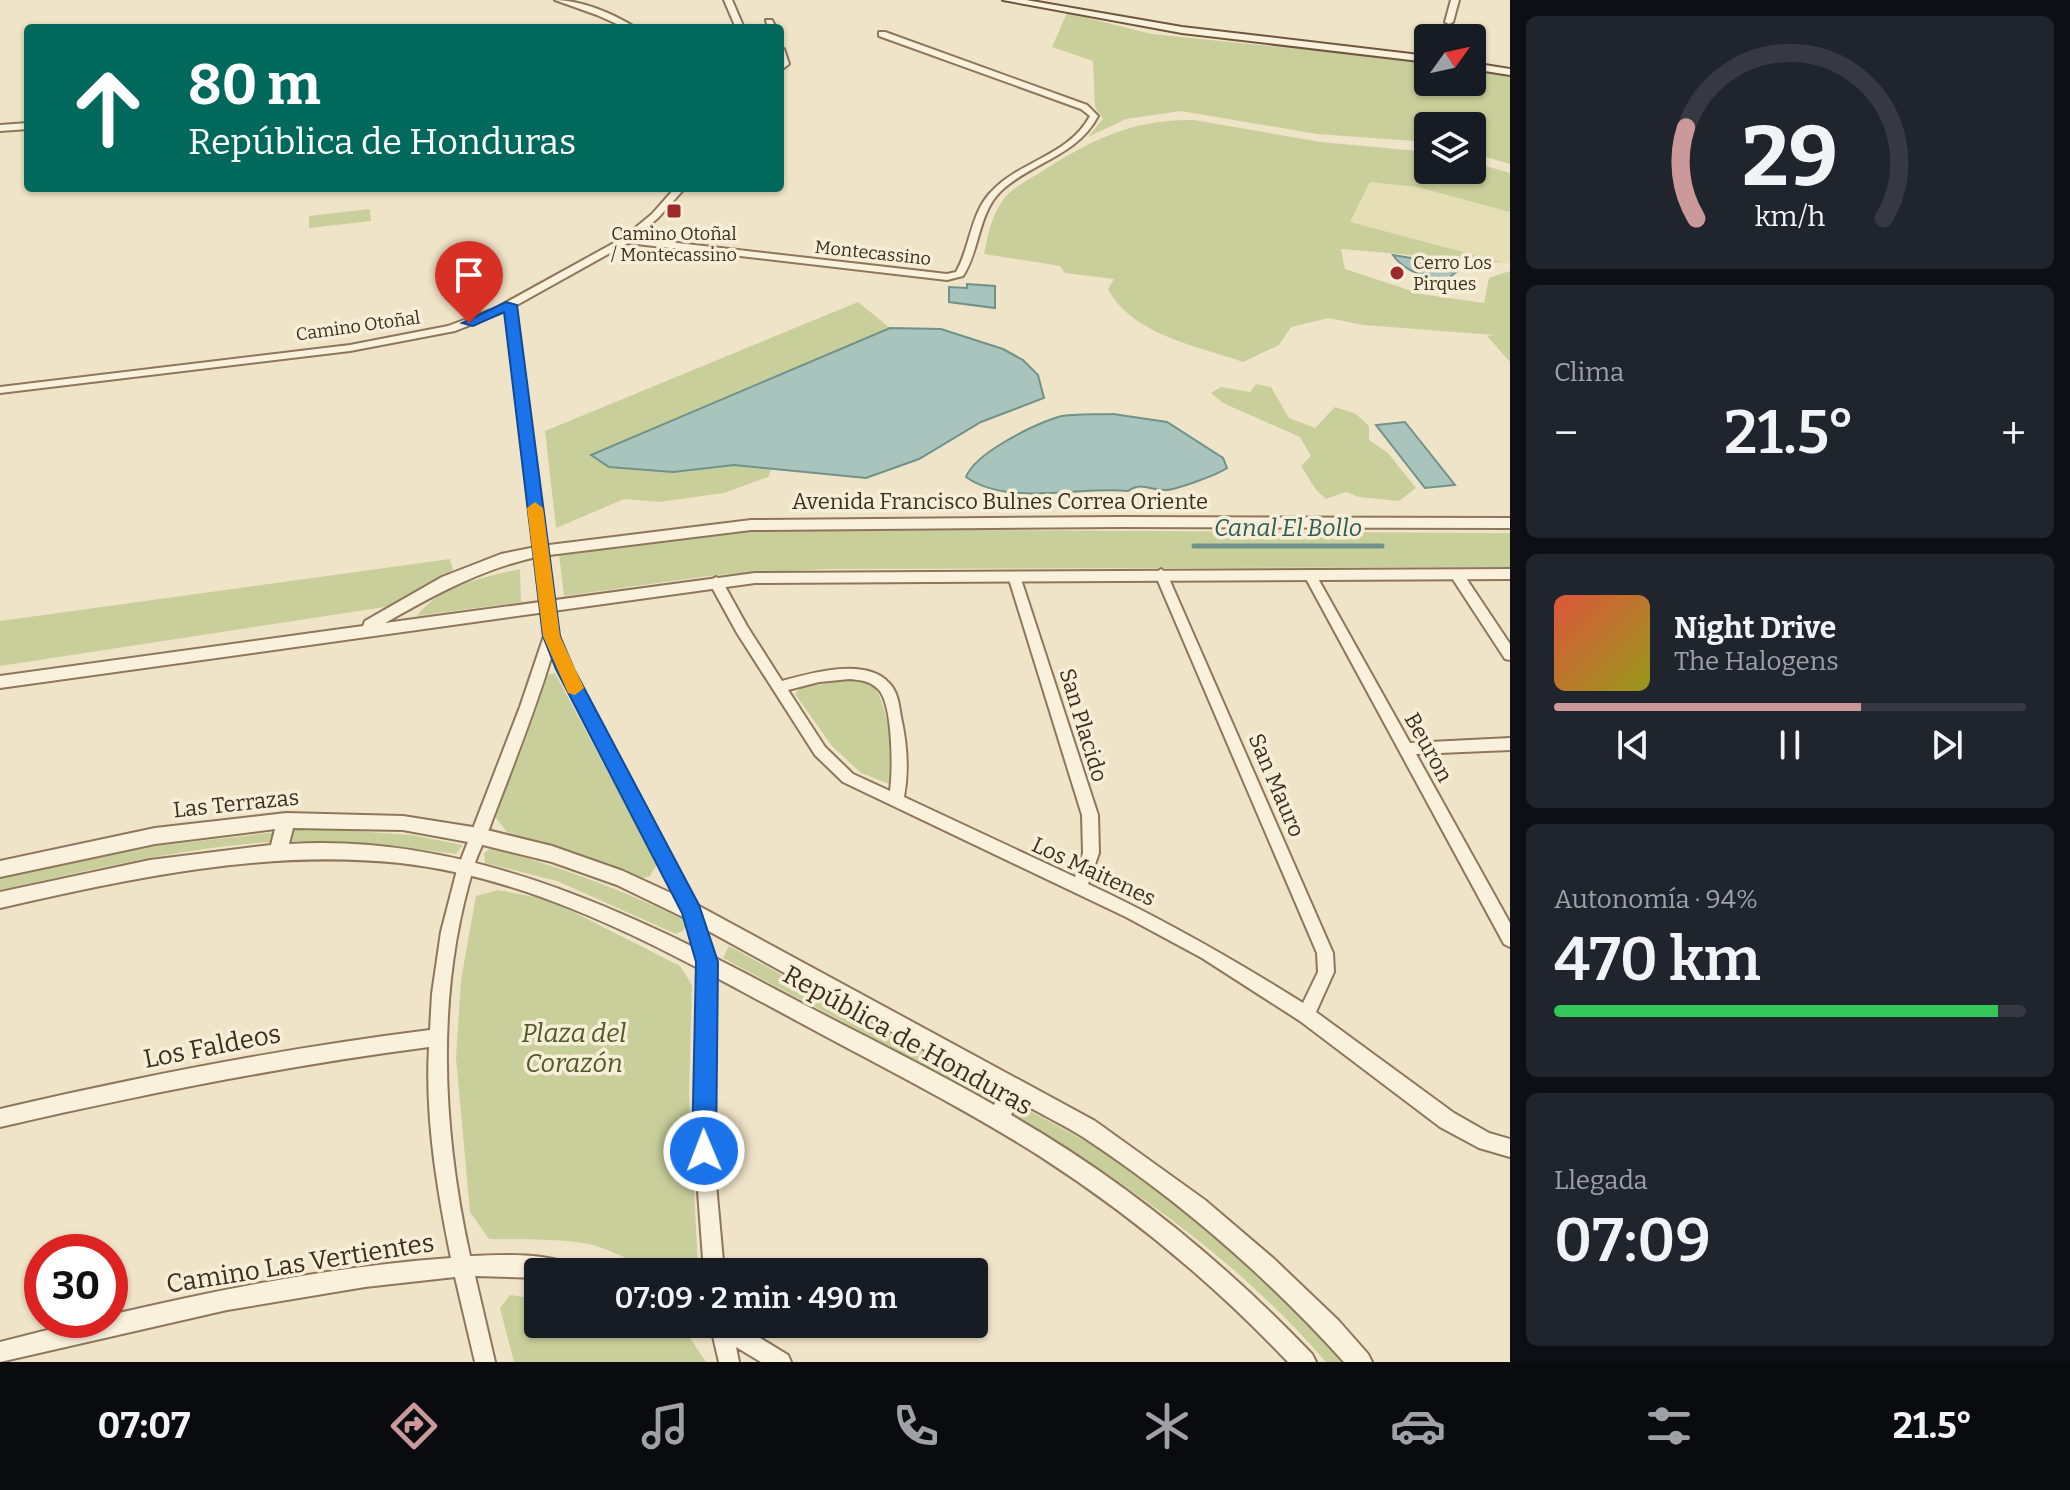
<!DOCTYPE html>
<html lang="es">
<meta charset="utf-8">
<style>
:root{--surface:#171b24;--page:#20242c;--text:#f1f3f6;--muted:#9ea1a6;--line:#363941;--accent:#cc999b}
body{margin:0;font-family:Bitter,serif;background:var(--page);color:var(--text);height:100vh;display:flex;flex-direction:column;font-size:30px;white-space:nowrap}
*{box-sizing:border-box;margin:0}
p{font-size:26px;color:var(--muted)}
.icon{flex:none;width:44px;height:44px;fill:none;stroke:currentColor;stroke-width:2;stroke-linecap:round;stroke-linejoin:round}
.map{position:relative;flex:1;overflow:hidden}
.drawer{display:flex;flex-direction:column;gap:16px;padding:16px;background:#0d0f14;width:560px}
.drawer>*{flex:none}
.guide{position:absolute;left:24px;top:24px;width:760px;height:168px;border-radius:8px;box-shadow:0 2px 6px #0004;background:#00695c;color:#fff;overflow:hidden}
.needle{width:52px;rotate:57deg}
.fabs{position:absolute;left:1414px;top:24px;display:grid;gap:16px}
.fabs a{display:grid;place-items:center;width:72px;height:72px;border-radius:8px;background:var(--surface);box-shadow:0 2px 6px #0004;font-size:40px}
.speed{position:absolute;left:24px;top:1234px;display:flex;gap:16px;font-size:40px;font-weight:700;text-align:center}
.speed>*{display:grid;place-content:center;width:104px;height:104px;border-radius:50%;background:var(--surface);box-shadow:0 2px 6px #0004;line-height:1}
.speed .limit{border:12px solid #d22;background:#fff;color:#111}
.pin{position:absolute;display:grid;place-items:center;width:68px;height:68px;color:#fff;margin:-82px -34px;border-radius:50% 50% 50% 0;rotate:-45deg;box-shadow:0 0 8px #0007}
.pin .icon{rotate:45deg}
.me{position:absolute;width:88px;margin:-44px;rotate:359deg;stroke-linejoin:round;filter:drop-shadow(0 0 6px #0008)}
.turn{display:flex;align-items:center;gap:28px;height:168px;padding:0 32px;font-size:36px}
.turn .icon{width:104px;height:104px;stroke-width:2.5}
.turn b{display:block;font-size:56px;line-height:68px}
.big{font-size:60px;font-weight:600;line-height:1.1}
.drawer .widget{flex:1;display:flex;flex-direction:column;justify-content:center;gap:12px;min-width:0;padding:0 28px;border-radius:12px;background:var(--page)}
.drawer .dial{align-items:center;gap:0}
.dial svg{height:208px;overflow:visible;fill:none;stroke:var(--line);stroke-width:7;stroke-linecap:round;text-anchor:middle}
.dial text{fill:var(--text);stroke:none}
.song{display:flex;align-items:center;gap:24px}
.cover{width:96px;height:96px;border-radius:12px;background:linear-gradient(135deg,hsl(10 70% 55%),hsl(60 70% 35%))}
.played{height:8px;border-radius:4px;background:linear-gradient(90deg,var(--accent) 65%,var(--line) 65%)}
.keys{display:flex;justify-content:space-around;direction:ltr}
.heat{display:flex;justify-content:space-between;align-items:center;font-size:44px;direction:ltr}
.charge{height:12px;border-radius:6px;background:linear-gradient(90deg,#34c759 94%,var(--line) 0)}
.trip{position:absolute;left:524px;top:1258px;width:464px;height:80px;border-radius:8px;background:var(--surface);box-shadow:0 2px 6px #0004;font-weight:600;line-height:80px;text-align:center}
.dock{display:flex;height:128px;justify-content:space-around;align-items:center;background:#090b0e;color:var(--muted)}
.dock .icon{width:56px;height:56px}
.dock .on{color:var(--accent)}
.dock b{font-size:36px;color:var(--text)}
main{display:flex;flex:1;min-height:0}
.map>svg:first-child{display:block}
.farmland{fill:#e6deb5}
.green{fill:#c9cf9b}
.water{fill:#a9c4bc;stroke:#6f938a;stroke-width:2}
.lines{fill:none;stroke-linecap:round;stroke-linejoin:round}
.stream{stroke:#6f938a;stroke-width:5}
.minor-casing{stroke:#8d765c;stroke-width:4}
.tertiary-casing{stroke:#8d765c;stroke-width:4}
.secondary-casing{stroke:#6f573f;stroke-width:4}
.minor{fill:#faf1dc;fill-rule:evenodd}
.tertiary{fill:#faf1dc;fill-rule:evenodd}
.secondary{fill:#faf1dc;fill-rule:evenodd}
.route{fill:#1a73e8;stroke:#114b97;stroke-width:2}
.slow{fill:#f59e0b}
.poi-dot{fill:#9e2a2b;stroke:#f7eed8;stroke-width:3}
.labels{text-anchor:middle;stroke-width:7;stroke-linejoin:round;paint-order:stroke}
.far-poi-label{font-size:18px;fill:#3d2e20;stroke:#f7eed8}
.far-street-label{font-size:18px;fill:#3d2e20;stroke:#f7eed8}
.street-label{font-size:22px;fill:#3d2e20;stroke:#f7eed8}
.water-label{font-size:24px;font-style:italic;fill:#2f5d5a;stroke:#f7eed8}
.near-park-label{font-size:26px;font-style:italic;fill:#4d5a26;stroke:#f7eed8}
.near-street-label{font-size:26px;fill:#3d2e20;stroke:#f7eed8}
</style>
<main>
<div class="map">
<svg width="1510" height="1362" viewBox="0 0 1510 1362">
<rect width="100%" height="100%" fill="#f0e4c8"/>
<!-- farmland -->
<path class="farmland" d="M1370,182l47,5 93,25v52l-161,-42z"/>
<!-- green -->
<path class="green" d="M1067,13l85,21 276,28v20h44v-12l38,7v87l-38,-11v-27h-44v16l-111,-8 -136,-23 -55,8 -38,18 15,-18 -8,-12 -2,-46 -41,-14z
M1194,120l127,22 107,10v18h44v-8l38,11v39l-93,-25 -47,-5 -20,40 155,41 -164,-14 4,20 76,25 63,9 5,-25 21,-7v91l-23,-26 7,-1 -131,-10 -34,-7 -38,9 -12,18 -36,17c-45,-16 -111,-27 -135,-73l6,-10 -49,-6 -5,-7 -76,-12c4,-21 8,-40 21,-57 9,-10 25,-18 36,-25 50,-32 91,-53 153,-52z
M370,209l1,12 -62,7v-12z
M858,302l32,26 -298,127 17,12 64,5 61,-7 38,3 -4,9 -44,16 -65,9 -35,-3 -68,29 -11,-97z
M1256,384l15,3 18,31 26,10 20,-21 21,7 13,12v14l19,13 28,35 -17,13 -40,-4 -13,-5 -20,7 -10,-9 -15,-24 10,-10 -11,-19 -77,-34 -12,-10 10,-6 29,5z
M761,529l749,4v34l-682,2 -112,6 -152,21 -5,-42z
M450,559l3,11 -55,35 -398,61v-45z
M520,569l1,33 -104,14c21,-30 70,-40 103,-47z
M555,673l102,191 -7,12 -7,2 -136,-46 -12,-15 52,-142z
M856,679l15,3c17,20 24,76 21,103l-31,-12 -29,-27 -37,-52 6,-7z
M311,828l101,7 51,10 -7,9c-49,-6 -98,-13 -147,-13 -104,0 -208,27 -309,49v-12l156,-32z
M491,848c68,18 130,41 193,72l2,5 -3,6 -7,3 -119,-53 -72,-18 -1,-10z
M498,890l52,10 130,66 12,19 -3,109 9,172c-30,17 -71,-10 -102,-20 -26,-8 -78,-6 -107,-7l-19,-27 -14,-154 5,-78 15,-84z
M729,946l378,207 130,99 111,110h-22c-160,-185 -392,-289 -603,-404z
M510,1295l28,4v25h111l39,11 18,27h-192l-14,-54z"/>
<!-- water -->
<path class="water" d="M1393,255l42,7 21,10 -7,6c-19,2 -45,-6 -56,-23z
M967,284l28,2v22l-46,-6v-15l18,1z
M890,328l51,1 62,20 20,11 15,15 6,23 -63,24 -62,37 -53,19 -132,-13 -61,7 -64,-5 -18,-12z
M1113,414l54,8 56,36 4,10c-8,6 -51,22 -61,22 -15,1 -24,-9 -38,1 -49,-5 -120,16 -162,-14 9,-24 67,-52 92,-60 16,-4 38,-2 55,-3z
M1405,422l50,63 -30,3 -49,-63z"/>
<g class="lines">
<!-- stream -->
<path class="stream" d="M1194,546h188"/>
<defs>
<path id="minor" d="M555,0c26,0 59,14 81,28h-10l-29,-13z
M724,0h8l12,28h-8z
M1451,0h8l-6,22 -4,2 -4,-2z
M766,20h6l4,8h-8z
M879,32h6l202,73 11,11c-21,40 -66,46 -97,75 -23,22 -21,59 -38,85l-16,4 -319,-37 -113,63 43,330 14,33 126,238 17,55 -2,189 11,121h-20l-9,-121 4,-189 -15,-49 -132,-258c-17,56 -39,111 -60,166 -5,15 -13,29 -18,45 -39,127 -32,262 -4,390 32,-1 72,-4 102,9l3,7h-37v6l-63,-2 20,86h-20l-20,-85 -90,10 -138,23 -227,52v-20l87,-22h23v-5c112,-26 226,-49 341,-57 -14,-68 -26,-141 -22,-211 -145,19 -287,47 -429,80v-18c142,-33 285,-61 430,-79l2,-36 9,-62 16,-62 63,-163 24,-71 -38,-325 -51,20 -105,20 -350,42v-6l350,-42 98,-19 48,-18 127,-70 29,-24 23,-26h10l-27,30 -24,20 313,36 9,-2c15,-26 14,-58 35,-80 28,-31 78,-36 99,-76l-9,-7 -202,-73z
M780,47l4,2 5,15 -9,7z
M28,123v6l-28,2v-6z
M1161,569l6,5 166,379 1,19 -18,40 138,101 35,20 21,6v18l-31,-9 -39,-21 -140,-106 -98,-63 -76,-41 -283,-135 -28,-27 -78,-122 -28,-51 7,-5 5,2 26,47 35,55c29,-8 84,-24 107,2 9,9 10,22 12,34 6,27 8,53 3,80l171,80 8,-24 -1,-38 -74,-239 1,-3h10l79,242 1,38 -11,31c75,35 145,75 215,119l15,-31 -1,-19 -162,-379zM850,679c11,1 21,2 29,11 14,16 14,80 11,101l-37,-17 -28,-27 -37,-57 31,-8z
M1310,570l6,5 94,168 100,-5v12l-94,4 94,169v24l-6,-3 -200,-369z
M1457,570l5,2 48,72v16l-5,-1 -53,-81 -1,-3z
M708,1324h29l51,31 3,7h-30l-25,-15 3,15h-20l-7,-30z"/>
<path id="tertiary" d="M1120,517l390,1v10l-390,-1 -369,3 -210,26c-58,12 -105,38 -156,67l370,-50 755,-4v10l-755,4 -755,105v-12l363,-50 2,-5 77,-44 59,-23 40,-8 210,-26z
M286,813l117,3 76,12 73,18 71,25 76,35 396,215 110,79 68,58 65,62 30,34 4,8h-28c-77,-85 -165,-162 -261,-225 -21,-13 -44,-24 -65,-36l-7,14c113,65 212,146 301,239l4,8h-28c-75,-79 -158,-148 -250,-207 -76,-48 -158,-89 -239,-133 -125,-67 -255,-143 -399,-159 -136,-14 -268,15 -400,45v-16l150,-32 121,-15 4,-16 -120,15 -155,33v-16l155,-33zM293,828l110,2 76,14 73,18 65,23 68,33 316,174 -7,13c-61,-35 -124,-66 -187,-99 -161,-86 -330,-173 -518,-162z"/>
<path id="secondary" d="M1003,0h23l156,27 246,29v6l-246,-29z
M1472,63l38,6v6l-38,-6z"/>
</defs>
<!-- minor casing -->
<use href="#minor" class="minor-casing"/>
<!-- tertiary casing -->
<use href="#tertiary" class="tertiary-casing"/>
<!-- secondary casing -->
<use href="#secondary" class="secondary-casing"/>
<!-- minor -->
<use href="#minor" class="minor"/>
<!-- tertiary -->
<use href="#tertiary" class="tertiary"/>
<!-- secondary -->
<use href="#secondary" class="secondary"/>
</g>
<!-- route -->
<path class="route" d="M506,302l11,3 43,331 14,33 125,236 19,57 -2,189 -3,9 -9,3 -9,-3 -3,-9 4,-189 -14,-49 -126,-244 -13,-33 -39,-324 -31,14 -11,-3z"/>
<!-- slow -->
<path class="slow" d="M535,502l8,6 17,128 24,52 -9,7 -7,-2 -25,-57 -16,-128z"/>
<!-- markers -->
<g class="poi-dot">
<rect x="666" y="203" width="16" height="16" rx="4"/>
<circle cx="1397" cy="273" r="8"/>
</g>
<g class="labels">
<!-- far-poi labels -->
<g class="far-poi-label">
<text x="674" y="240">Camino Otoñal<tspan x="674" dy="21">/ Montecassino</tspan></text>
<text x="1413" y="269" text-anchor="start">Cerro Los<tspan x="1413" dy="21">Pirques</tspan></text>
</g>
<!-- far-street labels -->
<g class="far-street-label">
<text transform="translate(873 253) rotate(6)" y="6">Montecassino</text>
<text transform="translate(358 326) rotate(-8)" y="6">Camino Otoñal</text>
</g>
<!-- street labels -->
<g class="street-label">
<text x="1000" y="509">Avenida Francisco Bulnes Correa Oriente</text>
<text transform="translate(1084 725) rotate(73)" y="8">San Placido</text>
<text transform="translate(1429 747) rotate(61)" y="8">Beuron</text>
<text transform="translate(1277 785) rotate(67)" y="8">San Mauro</text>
<text transform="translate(236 803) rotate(-6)" y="8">Las Terrazas</text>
<text transform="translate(1094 871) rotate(25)" y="8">Los Maitenes</text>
</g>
<!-- water labels -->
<g class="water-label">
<text x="1288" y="536">Canal El Bollo</text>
</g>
<!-- near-park labels -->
<g class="near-park-label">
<text x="574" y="1042">Plaza del<tspan x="574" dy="30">Corazón</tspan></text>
</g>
<!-- near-street labels -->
<g class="near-street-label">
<text transform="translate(908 1040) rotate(29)" y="9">República de Honduras</text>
<text transform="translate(212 1046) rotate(-11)" y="9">Los Faldeos</text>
<text transform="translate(300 1263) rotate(-9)" y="9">Camino Las Vertientes</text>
</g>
</g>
</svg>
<div class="fabs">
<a><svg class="needle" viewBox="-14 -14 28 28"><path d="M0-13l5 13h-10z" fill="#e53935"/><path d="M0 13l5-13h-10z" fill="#9ea1a6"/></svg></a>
<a><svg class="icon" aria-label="layers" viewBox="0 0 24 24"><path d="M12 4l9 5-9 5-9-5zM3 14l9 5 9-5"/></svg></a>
</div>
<div class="speed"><div class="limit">30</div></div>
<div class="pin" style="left:469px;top:323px;background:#d93025"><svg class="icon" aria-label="arrive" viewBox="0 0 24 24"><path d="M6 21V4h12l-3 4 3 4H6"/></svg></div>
<svg class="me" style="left:704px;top:1151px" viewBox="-20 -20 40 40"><circle r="17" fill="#1a73e8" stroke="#fff" stroke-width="3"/><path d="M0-11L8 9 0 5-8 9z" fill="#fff"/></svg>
<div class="trip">07:09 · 2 min · 490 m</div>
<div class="guide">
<div class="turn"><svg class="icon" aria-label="ahead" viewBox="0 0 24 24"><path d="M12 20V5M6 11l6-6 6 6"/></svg><div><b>80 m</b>República de Honduras</div></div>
</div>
</div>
<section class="drawer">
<div class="widget dial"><svg viewBox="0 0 100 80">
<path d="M14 69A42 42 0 1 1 86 69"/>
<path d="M14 69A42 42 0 0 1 10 34" stroke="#cc999b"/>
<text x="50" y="56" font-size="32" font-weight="700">29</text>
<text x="50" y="72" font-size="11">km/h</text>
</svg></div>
<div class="widget"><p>Clima</p>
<div class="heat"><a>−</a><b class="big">21.5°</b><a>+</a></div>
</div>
<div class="widget">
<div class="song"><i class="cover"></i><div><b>Night Drive</b><p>The Halogens</p></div></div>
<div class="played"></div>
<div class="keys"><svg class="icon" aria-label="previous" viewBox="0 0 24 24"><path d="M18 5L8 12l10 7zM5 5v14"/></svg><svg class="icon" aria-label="pause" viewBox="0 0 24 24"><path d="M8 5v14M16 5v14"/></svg><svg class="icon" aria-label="next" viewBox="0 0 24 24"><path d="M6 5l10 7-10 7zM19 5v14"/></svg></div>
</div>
<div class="widget"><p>Autonomía · 94%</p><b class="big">470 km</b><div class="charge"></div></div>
<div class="widget"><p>Llegada</p><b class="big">07:09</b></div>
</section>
</main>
<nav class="dock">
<b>07:07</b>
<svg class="icon on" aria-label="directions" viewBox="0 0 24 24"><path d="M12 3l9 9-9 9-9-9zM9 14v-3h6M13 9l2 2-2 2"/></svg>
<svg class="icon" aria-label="music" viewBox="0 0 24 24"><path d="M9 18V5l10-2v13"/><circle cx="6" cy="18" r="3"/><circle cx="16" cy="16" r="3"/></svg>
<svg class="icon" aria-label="phone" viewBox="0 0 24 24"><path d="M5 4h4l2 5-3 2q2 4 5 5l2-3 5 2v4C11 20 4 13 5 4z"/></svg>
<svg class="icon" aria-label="climate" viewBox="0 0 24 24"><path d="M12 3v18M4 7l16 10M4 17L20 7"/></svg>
<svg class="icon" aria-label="car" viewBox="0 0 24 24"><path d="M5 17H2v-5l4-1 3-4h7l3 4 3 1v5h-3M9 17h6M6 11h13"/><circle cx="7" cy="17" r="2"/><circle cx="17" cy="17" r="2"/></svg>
<svg class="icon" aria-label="filters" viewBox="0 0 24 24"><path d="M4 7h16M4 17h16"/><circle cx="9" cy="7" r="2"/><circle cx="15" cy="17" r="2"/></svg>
<b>21.5°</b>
</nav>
